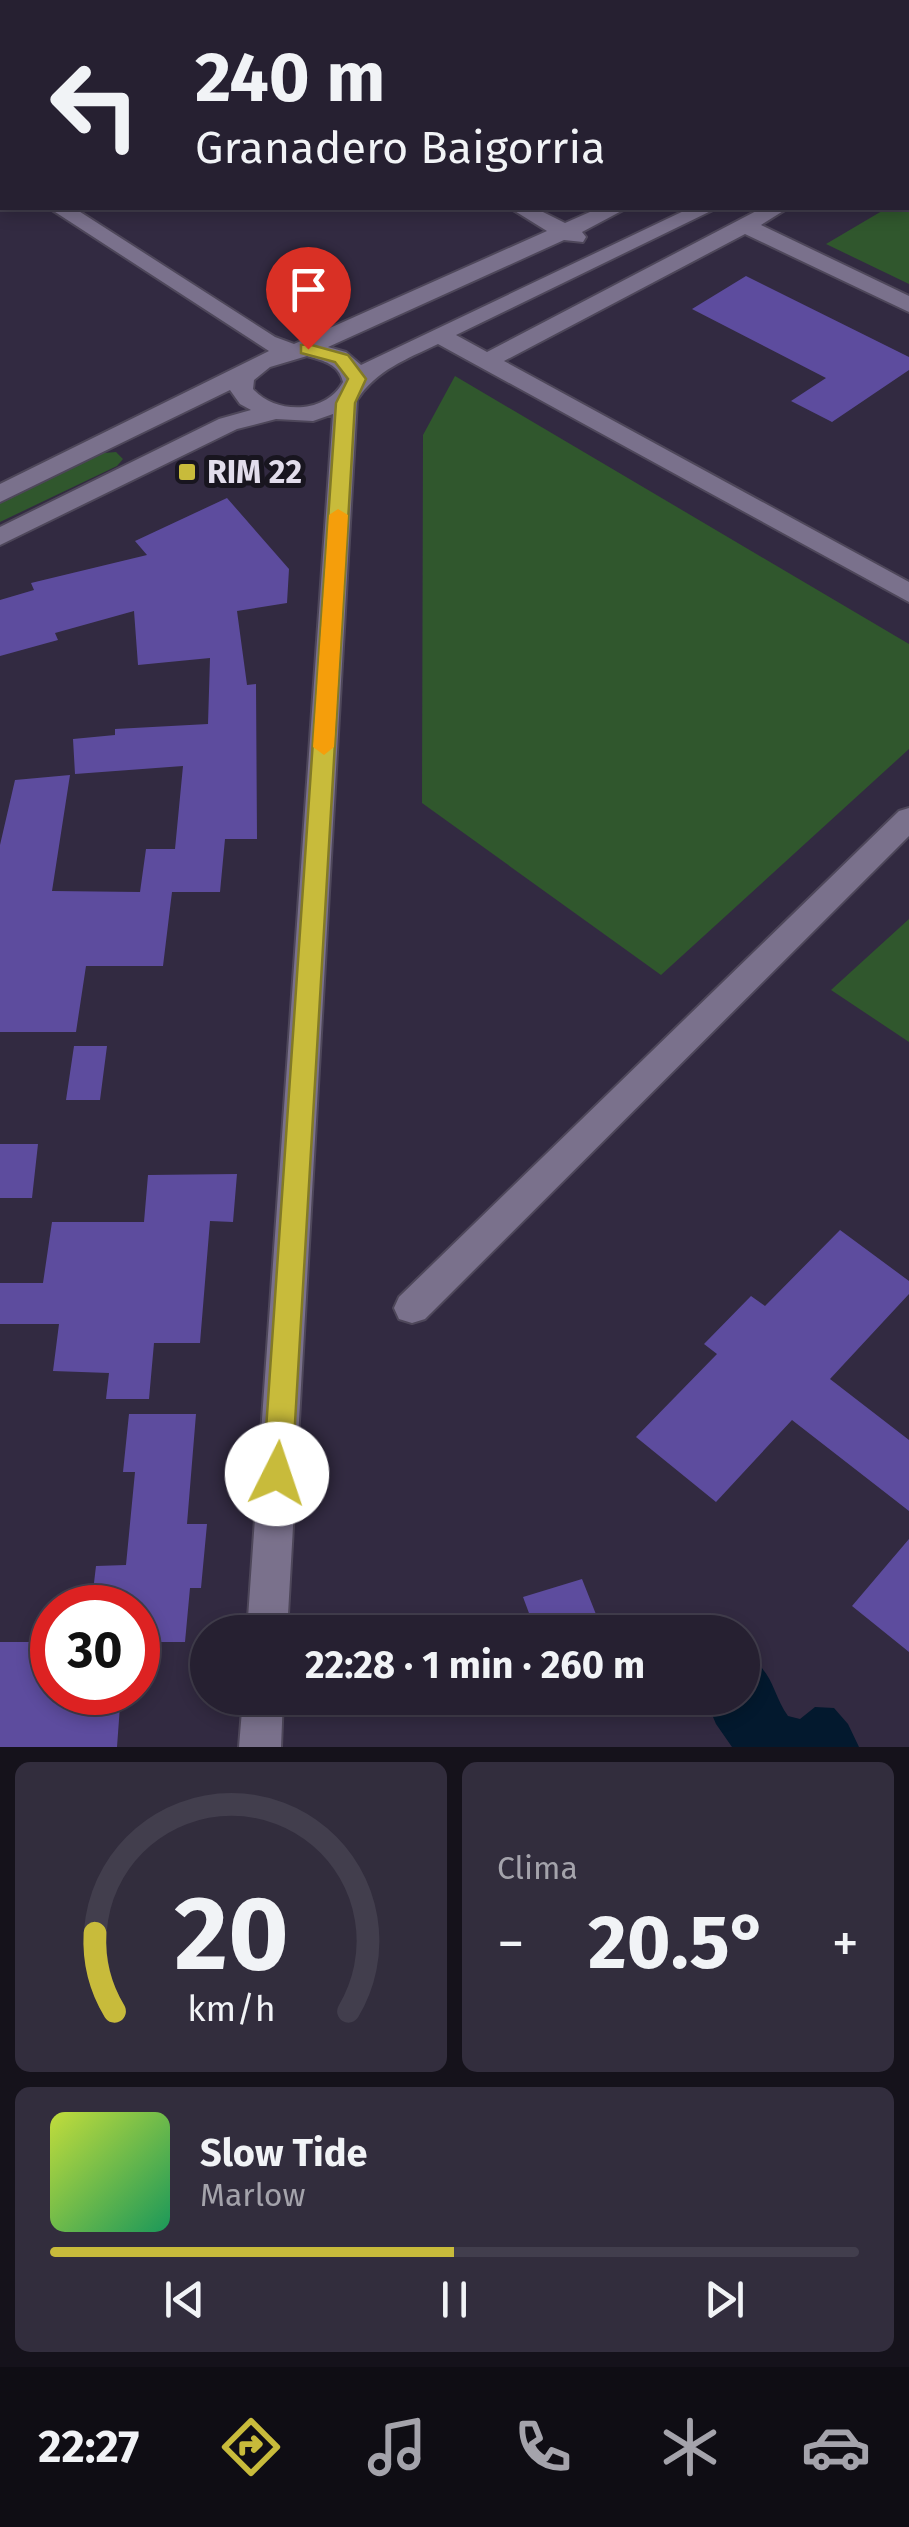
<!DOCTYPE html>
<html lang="es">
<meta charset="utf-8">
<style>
:root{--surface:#262031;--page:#322d3d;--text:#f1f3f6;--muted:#a4a3ab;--line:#423e4d;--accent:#c8bb3b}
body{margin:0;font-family:"Fira Sans",sans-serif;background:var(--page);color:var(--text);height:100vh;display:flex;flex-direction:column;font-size:38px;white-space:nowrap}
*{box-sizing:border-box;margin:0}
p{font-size:32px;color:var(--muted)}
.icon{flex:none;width:55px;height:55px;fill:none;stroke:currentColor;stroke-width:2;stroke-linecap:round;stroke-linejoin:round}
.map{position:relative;height:1747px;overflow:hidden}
.drawer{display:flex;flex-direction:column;gap:15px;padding:15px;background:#15121b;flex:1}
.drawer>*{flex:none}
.guide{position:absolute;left:0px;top:0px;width:910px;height:210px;box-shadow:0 5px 15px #0003,0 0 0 2px var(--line);background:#262031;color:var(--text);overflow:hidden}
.speed{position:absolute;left:30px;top:1585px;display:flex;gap:20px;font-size:50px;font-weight:700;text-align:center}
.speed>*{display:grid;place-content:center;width:130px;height:130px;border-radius:50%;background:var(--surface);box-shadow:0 5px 15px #0003,0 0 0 2px var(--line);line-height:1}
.speed .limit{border:15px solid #d22;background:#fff;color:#111}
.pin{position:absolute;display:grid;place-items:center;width:85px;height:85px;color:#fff;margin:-102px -42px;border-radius:50% 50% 50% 0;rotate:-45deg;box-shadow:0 0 10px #0007}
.pin .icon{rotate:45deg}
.me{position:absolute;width:110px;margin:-55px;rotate:4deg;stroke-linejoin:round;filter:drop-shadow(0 0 8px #0008)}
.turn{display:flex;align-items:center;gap:35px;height:210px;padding:0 30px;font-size:45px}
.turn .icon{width:130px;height:130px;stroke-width:2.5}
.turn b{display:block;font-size:70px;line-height:85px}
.big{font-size:75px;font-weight:700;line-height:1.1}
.drawer .tile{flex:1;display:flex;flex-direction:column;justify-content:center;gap:15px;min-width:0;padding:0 35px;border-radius:15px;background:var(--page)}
.drawer .dial{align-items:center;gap:0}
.dial svg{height:260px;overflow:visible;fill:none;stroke:var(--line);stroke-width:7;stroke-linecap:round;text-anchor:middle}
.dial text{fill:var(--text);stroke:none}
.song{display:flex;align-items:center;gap:30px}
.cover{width:120px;height:120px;border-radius:15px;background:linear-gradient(135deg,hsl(70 70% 55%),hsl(150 70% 35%))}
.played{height:10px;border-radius:5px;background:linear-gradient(90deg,var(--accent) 50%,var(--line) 50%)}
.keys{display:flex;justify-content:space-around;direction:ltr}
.heat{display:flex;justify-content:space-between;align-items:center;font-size:55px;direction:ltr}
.drawer .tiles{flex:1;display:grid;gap:15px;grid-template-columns:1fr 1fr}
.tile:last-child{grid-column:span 2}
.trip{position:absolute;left:190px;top:1615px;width:570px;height:100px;border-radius:50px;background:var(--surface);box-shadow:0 5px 15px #0003,0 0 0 2px var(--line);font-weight:700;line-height:100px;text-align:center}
.tabs{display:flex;height:160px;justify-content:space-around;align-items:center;background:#0f0d14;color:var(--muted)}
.tabs .icon{width:70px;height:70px}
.tabs .selected{color:var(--accent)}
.tabs b{font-size:45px;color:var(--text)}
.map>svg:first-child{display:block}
.green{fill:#30572d}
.water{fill:#03192e}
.building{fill:#5d4c9e}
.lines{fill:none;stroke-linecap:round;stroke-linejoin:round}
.service-casing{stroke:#4e475a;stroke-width:4}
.minor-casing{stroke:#4e475a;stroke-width:4}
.service{fill:#7a718c;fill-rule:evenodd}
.minor{fill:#7a718c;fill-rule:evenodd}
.route{fill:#c8bb3b;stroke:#827a26;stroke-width:2.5}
.slow{fill:#f59e0b}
.poi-dot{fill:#c8bb3b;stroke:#18151f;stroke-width:4}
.labels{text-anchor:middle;stroke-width:10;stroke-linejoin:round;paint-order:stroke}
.poi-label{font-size:32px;font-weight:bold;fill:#e2ddec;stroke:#18151f;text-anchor:start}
</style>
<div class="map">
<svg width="909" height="1747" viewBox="0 0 909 1747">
<rect width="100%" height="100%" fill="#322a41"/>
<!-- green -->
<path class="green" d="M909,195v89l-83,-40 61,-36h21z
M455,376l454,268v105l-248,226 -239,-172 1,-368z
M116,452l7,7 -6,7 -117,56v-19l104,-50z
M909,919v123l-78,-52z"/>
<!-- water -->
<path class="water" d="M743,1656c30,10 29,38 45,60l12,3 15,-12 19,1 14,16 11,23h-127l-16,-23 -11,-26h37z"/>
<!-- building -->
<path class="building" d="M746,276l163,81v13l-77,52 -41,-21 35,-23 -134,-69z
M227,498l62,71 -2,34 -50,8 10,74 9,-1 1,155h-32l-5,53h-48l-9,74h-77l-10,66h-76v-187l15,-65 55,-5 -18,116 88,1 6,-43h29l8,-83 -108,8 -2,-35 42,-4v-6l93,-5 2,-66 -72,7 -4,-54 -79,22 3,7 -58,16v-56l34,-10 -3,-7 116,-28 -12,-14z
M74,1046h33l-7,54h-34z
M0,1144h38l-6,54h-32z
M237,1174l-4,48 -23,-1 -10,122h-46l-5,56h-43l3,-26 -56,-2 6,-47h-59v-41h43l9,-61h92l4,-47z
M840,1230l69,51v13l-79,85 79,61v71l-117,-91 -76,82 -80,-65 81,-83 -13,-10 47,-48 14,10z
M129,1414h67l-9,110h20l-6,64h-11l-5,54h-47v-34h-47l5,-42 30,-1 9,-93h-12z
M909,1539v113l-57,-46z
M582,1579l21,53h-67l-13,-35z
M0,1642h52v50h69l-4,55h-117z"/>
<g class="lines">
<defs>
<path id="service" d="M0,12h2v9h-2z
M0,85l2,1v10l-2,-1z"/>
<path id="minor" d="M132,0h21l1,2h-21z
M559,0h22l1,2h-22z
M909,105v13h-1v-13z
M909,132v13h-1v-13z
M908,158h1v13h-1z
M0,162h2v14h-2z
M49,208h25l201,129 19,7 253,-113 -37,-23h25l30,15 34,-15h28l-45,24 4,5 -3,5 -19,-2 -236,107 18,5 15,13 329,-157h27l-261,127 31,17 275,-144h26l-27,17 148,71v16l-164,-78 -241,127 405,221v20l-471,-258c-31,15 -62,26 -81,56l-70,1232h-40l86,-1218 -20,7 -37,-2 -39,10 -237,116v-18l219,-108 32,-9 -11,-6 -10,-14 -230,112v-18l269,-133zM307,356c17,5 32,8 36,26 -17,32 -67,33 -90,7l1,-9 16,-13z
M909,808v28l-484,483 -13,4 -13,-4 -5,-11 5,-11 500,-486z
M243,1698h40l-2,49h-42z"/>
</defs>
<!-- service casing -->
<use href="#service" class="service-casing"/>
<!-- minor casing -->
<use href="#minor" class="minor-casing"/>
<!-- service -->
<use href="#service" class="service"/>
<!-- minor -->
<use href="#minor" class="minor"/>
</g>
<!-- route -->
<path class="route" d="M308,344l40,11 18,24 -11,24 -63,1071 -5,9 -10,4 -10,-4 -4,-9 73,-1071 12,-24 -13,-17 -34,-9v-8z"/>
<!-- slow -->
<path class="slow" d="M338,509l10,6 -14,232 -10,8 -11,-8 16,-232z"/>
<!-- markers -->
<rect class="poi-dot" x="177" y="462" width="20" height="20" rx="5"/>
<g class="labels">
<!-- poi labels -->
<g class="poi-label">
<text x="207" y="483">RIM 22</text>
</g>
</g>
</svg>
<div class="speed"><div class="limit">30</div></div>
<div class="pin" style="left:308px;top:349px;background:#d93025"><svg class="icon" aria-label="arrive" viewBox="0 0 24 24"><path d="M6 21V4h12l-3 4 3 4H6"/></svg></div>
<svg class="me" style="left:277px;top:1474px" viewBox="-20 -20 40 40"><circle r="19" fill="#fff"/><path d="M0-13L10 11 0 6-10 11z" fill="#c8bb3b"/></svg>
<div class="trip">22:28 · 1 min · 260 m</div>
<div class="guide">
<div class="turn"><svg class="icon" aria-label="left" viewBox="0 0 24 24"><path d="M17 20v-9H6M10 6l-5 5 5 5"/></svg><div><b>240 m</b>Granadero Baigorria</div></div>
</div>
</div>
<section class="drawer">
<div class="tiles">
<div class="tile dial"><svg viewBox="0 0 100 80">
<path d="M14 69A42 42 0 1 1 86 69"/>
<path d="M14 69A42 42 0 0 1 8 45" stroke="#c8bb3b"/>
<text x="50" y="56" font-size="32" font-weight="700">20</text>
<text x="50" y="72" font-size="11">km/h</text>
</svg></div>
<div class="tile"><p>Clima</p>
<div class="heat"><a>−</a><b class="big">20.5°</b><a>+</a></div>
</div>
<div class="tile">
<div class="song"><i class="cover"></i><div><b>Slow Tide</b><p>Marlow</p></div></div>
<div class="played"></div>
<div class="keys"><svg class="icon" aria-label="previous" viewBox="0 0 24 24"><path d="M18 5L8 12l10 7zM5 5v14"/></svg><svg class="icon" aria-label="pause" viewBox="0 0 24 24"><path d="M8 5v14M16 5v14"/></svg><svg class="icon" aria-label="next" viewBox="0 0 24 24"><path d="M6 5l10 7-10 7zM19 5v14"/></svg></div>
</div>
</div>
</section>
<nav class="tabs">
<b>22:27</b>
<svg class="icon selected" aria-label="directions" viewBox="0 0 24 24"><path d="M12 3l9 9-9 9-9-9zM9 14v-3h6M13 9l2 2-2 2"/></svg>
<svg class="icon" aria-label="music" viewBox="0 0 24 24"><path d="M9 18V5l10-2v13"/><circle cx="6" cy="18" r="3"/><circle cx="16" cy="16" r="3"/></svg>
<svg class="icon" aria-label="phone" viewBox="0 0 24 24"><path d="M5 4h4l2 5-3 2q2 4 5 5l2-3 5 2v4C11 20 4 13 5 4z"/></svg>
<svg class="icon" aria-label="climate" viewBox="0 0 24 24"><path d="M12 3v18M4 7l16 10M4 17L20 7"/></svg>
<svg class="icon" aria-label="car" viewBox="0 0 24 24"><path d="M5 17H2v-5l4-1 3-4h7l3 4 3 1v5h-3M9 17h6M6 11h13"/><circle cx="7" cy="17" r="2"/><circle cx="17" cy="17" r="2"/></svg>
</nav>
